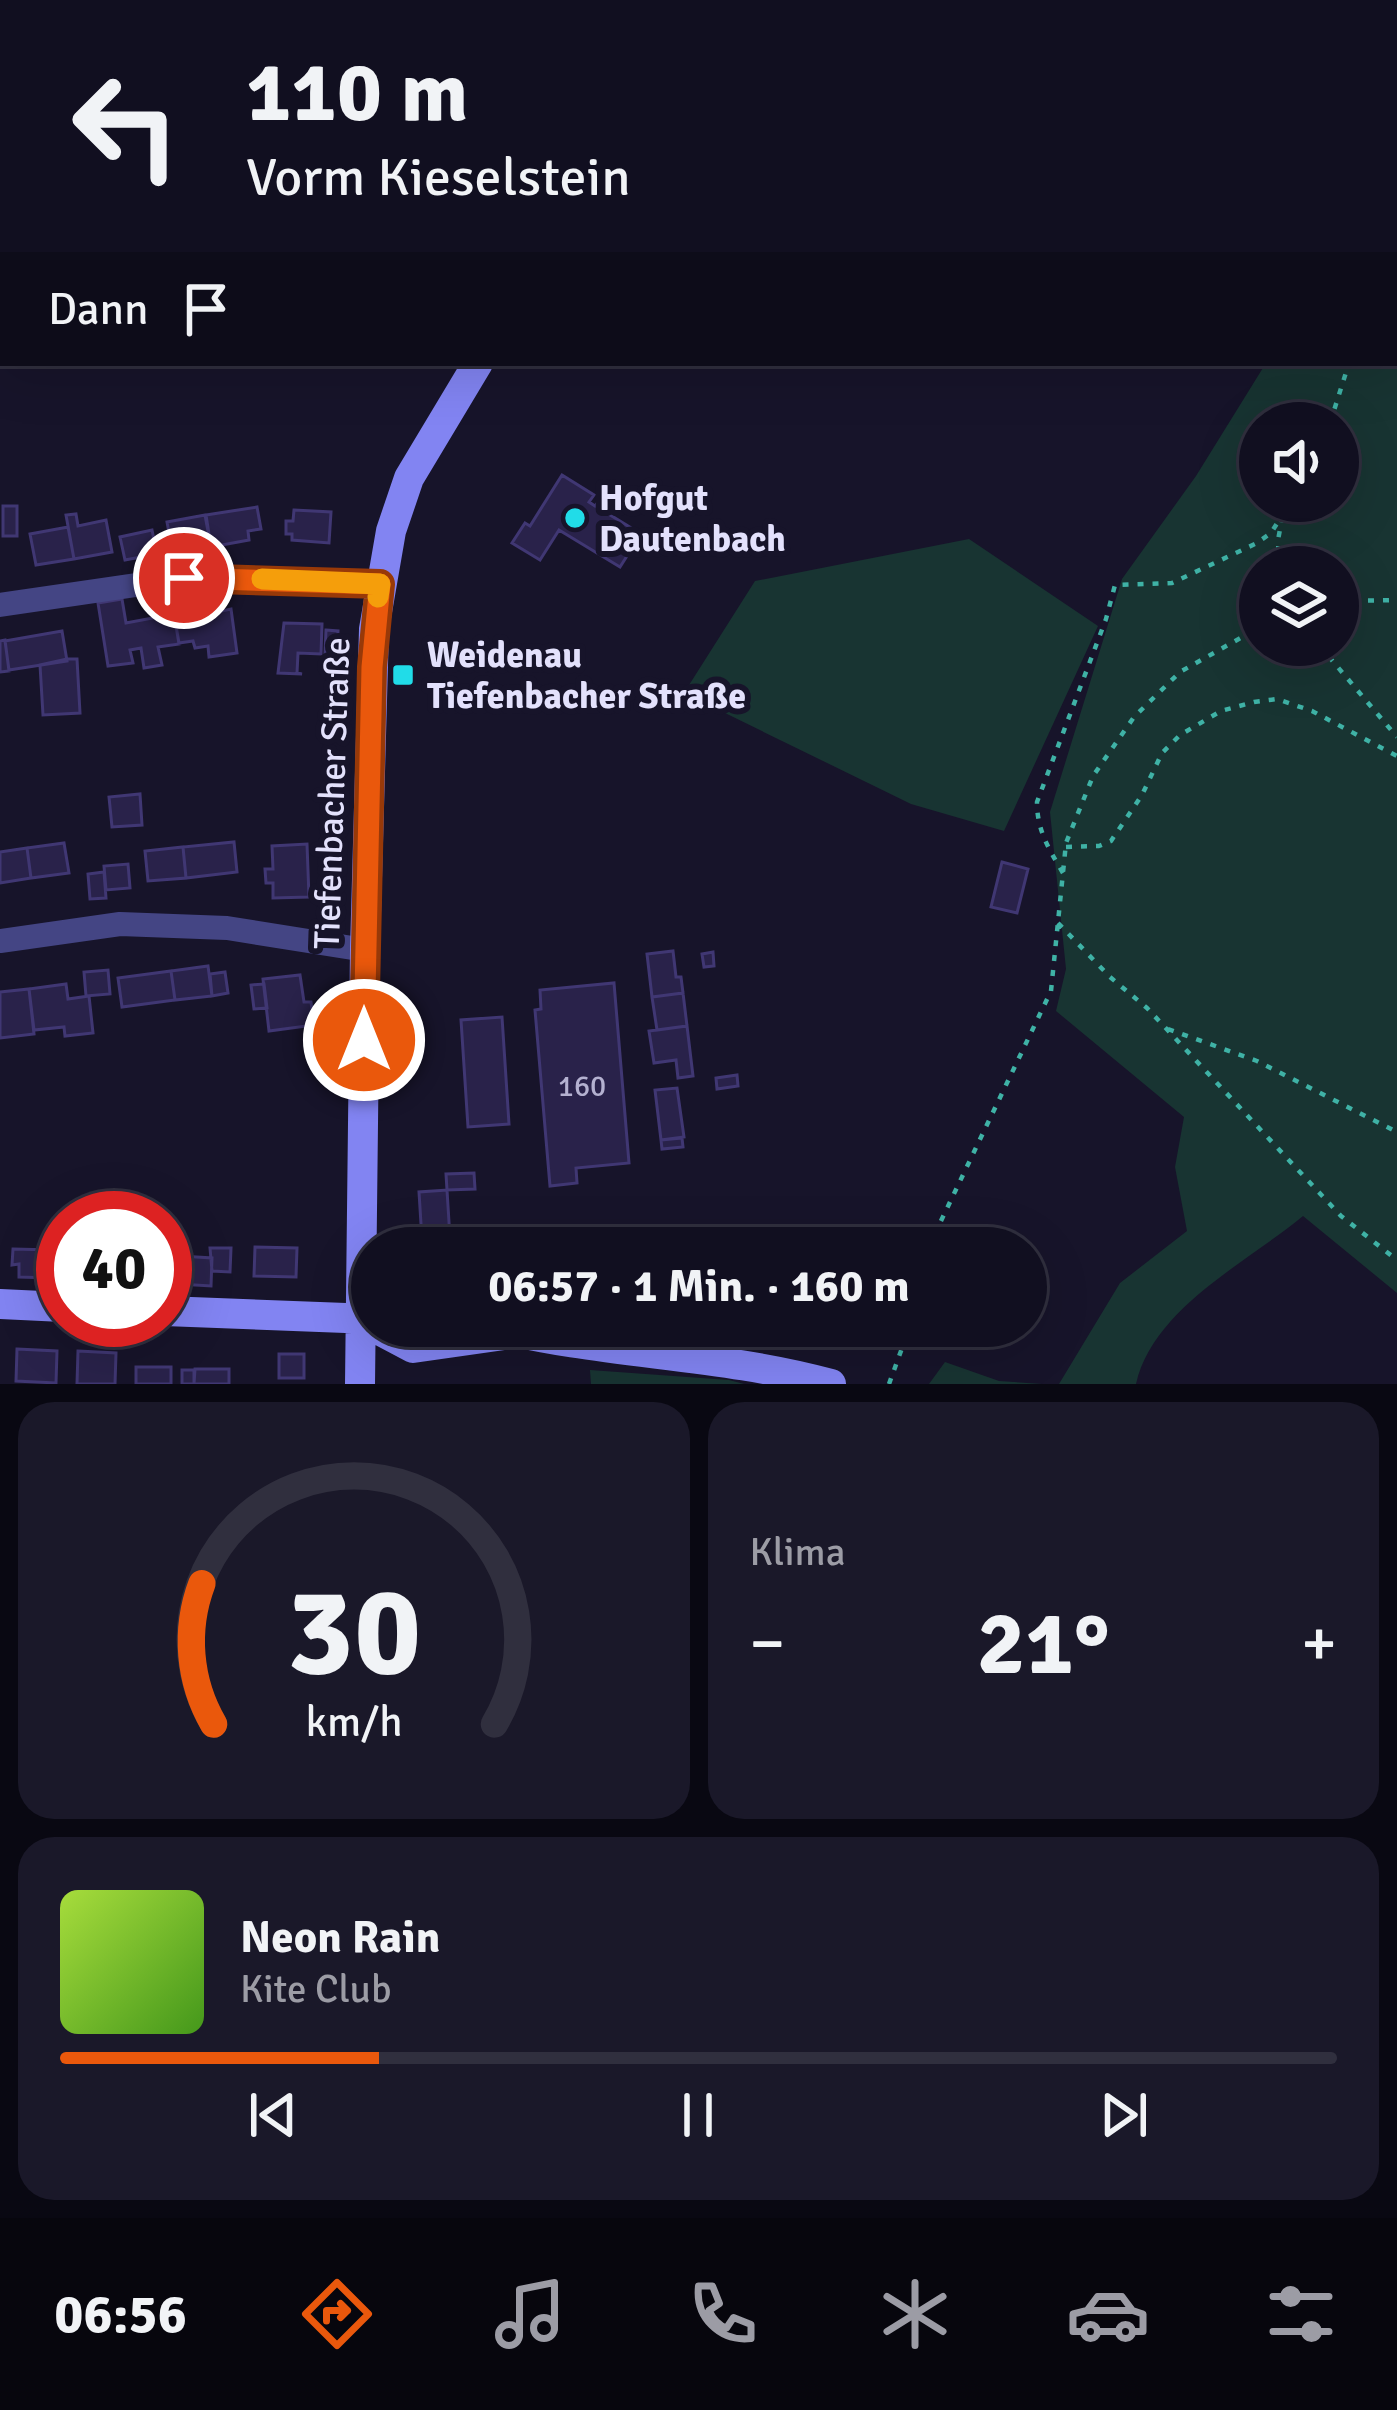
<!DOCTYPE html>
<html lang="de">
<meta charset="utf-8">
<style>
:root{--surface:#110f20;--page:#1a1829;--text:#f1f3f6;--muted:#9c9ca5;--line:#302f3e;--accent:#ea580c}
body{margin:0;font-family:Signika,sans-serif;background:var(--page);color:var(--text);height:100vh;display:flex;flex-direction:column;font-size:45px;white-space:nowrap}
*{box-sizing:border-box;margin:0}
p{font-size:39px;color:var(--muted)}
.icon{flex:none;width:66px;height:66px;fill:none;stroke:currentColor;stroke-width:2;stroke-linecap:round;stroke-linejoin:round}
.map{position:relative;height:1384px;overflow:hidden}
.panel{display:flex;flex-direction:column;gap:18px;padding:18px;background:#090812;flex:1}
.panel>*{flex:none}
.hud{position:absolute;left:0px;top:0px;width:1398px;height:366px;box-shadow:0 12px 48px #0002,0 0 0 3px var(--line);background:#110f20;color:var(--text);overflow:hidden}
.fabs{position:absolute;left:1239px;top:402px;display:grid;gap:24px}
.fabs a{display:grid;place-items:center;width:120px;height:120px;border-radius:50%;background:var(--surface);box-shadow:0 12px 48px #0002,0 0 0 3px var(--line);font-size:60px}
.speed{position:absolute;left:36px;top:1191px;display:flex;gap:24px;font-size:60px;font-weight:700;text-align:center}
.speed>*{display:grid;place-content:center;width:156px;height:156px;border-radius:50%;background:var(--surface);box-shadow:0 12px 48px #0002,0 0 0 3px var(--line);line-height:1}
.speed .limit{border:18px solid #d22;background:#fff;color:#111}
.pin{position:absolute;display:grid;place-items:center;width:102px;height:102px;color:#fff;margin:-51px;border:6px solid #fff;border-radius:50%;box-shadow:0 3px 12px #0007}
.me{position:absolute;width:132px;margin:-66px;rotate:0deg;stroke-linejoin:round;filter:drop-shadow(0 0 9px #0008)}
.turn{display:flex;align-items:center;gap:42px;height:252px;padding:0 48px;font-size:54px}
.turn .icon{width:156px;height:156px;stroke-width:2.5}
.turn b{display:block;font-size:84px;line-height:102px}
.then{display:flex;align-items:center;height:114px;padding:0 48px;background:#0003;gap:24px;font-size:45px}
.big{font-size:90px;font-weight:700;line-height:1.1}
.panel .widget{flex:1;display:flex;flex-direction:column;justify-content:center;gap:18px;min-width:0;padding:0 42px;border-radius:36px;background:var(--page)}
.panel .dial{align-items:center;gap:0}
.dial svg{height:312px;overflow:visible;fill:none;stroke:var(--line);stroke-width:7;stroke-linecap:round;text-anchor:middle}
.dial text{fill:var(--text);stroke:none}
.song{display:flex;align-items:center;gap:36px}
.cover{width:144px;height:144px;border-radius:18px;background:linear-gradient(135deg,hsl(80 70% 55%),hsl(100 70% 35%))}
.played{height:12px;border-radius:6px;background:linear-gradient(90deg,var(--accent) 25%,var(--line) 25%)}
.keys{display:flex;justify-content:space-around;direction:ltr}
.heat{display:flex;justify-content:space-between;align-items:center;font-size:66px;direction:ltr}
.panel .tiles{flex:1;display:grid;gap:18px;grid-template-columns:1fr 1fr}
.widget:last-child{grid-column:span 2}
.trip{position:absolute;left:351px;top:1227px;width:696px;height:120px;border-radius:60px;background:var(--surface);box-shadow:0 12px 48px #0002,0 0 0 3px var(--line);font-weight:700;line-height:120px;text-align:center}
.tabs{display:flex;height:192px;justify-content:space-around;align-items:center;background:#07060d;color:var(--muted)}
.tabs .icon{width:84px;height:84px}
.tabs .active{color:var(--accent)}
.tabs b{font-size:54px;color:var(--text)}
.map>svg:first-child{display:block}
.green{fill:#183432;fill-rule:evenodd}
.building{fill:#29224a;stroke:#403773;stroke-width:3}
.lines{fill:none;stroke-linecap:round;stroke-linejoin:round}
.path{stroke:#3fb2a6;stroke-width:4.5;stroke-dasharray:6 9;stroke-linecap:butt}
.street{stroke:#444584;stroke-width:24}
.secondary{stroke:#8284f2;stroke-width:30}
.route-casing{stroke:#983908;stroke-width:30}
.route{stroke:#ea580c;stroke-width:21}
.slow{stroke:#f59e0b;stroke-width:21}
.poi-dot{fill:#21dce8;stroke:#17142a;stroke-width:4.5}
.labels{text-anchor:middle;stroke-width:12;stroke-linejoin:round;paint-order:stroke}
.number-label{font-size:30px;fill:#b4b1d0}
.poi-label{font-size:36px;font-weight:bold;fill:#e3e1fc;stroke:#17142a;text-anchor:start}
.street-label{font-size:36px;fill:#e3e1fc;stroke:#17142a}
</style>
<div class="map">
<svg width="1397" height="1384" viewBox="0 0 1397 1384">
<rect width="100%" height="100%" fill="#17142a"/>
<!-- green -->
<path class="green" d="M1397,0v1293l-94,-77c-55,46 -150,92 -167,168h-77l61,-101 67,-52 -12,-64 9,-50 -128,-106 10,-42 -16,-157 72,-233 74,-103 70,-113h129zM1260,423h78v78h-78zM1338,567v78h-78v-78z
M969,539l129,87 -94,205 -93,-27 -227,-111 71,-112z
M945,1362l54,19 43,3h-113z
M590,1370l139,10 15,4h-153z"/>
<!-- building -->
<path class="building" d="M562,475l32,20 -5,7 6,4 4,-5 12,7 -4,5 34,21 -21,33 -61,-37 -19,30 -28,-17 13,-20 5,3z
M3,506h14v30h-14z
M257,507l4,22 -13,2 1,9 -38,7 -5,-32z
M294,510l37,2 -2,31 -37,-3v-6h-6v-13h7z
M76,514l2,12 28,-6 6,32 -38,7 -8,-44z
M205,515l6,33 -38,7 -6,-33z
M68,527l6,32 -38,6 -6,-31z
M152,530l5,24 -32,6 -5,-23z
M122,599l4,24 48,-9 5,30 -21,3 4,18 -18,3 -3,-20 -11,2 3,13 -25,3 -10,-63z
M211,609l1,4 19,-4 6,44 -28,4 -1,-11 -13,2 -2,-7 -14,2 -5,-29z
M284,623l38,1 -1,30 -23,-1 -1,20 5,1 -24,-1z
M326,630l12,1 -1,23h-12z
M62,631l5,30 -58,9 -4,-29z
M5,640l4,31 -9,1v-31z
M67,659h10l3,54 -37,2 -3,-50z
M140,794l2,31 -30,2 -3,-30z
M234,842l3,30 -51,6 -3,-31z
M64,843l5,30 -38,5 -4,-30z
M307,844l2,53 -36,1v-15h-7l-1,-14h8l-1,-23z
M183,847l3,31 -38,3 -3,-30z
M27,848l4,30 -31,5v-31z
M1002,862l26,7 -11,44 -26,-6z
M128,864l2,24 -24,2 -2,-24z
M104,872l2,26 -16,1 -2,-25z
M673,951l3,26h5l2,16 -31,4 -5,-43z
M713,952l1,14 -10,1 -2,-13z
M208,966l4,30 -37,4 -4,-29z
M108,970l2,24 -24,2 -2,-24z
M171,971l4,29 -53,7 -4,-29z
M225,972l3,21 -16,3 -2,-22z
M300,975l4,27h7l3,23 -45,6 -6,-52z
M614,983l15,180 -53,5 1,15 -27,3 -15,-176 6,-1 -1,-19z
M66,984l2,15 21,-3 4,37 -28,3 -1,-9 -30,3 -5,-41z
M264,984l3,24 -13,1 -3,-24z
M29,989l5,45 -34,4v-46z
M683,993l4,33 -30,4 -5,-33z
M502,1017l7,107 -41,3 -7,-107z
M687,1026l6,50 -15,2 -2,-18 -22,3 -5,-32z
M737,1075l1,11 -21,3 -1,-11z
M677,1088l7,49 -23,3 -6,-50z
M682,1138l1,9 -21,2 -1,-9z
M474,1173l1,16 -28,1 -1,-16z
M447,1190l3,48 -28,2 -3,-48z
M165,1231h4l-1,25h12l-1,28h-14z
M255,1247l42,1 -1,29 -42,-1z
M210,1248h21l-1,24 -18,-1z
M13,1249l39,1 -1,28 -32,-1v-13l-7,1z
M52,1250l11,1v27h-12z
M180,1256l32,2 -1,28 -32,-2z
M17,1349l40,2 -1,32 -40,-2z
M78,1351l38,2 -1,31h-38z
M279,1354h25v24h-25z
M136,1367h35v17h-35z
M195,1369h34v15h-35z
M182,1370h12v14h-12z"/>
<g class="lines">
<!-- path -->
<path class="path" d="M1395,221l2,-4
M1330,423l19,-60
M1279,567l-1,-27 4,-21
M1338,601l59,-1
M1319,645l78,92
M1066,847l33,-1 12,-5 31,-46 20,-42 18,-18 41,-24 33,-9 23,-3 35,12 85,45
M1063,873c-14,-24 -26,-42 -26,-71l69,-183 9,-34 57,-2 85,-40 14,-10 20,-32
M1058,923l52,54 37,31 194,208 56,44
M1168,1029l89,32 140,71
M917,1248l13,-8
M928,1248l123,-257 15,-148 27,-67 41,-59 46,-45 80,-45
M717,1334l16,-8
M889,1384l21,-58"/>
<!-- street -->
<path class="street" d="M0,225h3
M0,605l184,-27 195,6
M0,941l120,-17 107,4 138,22"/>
<!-- secondary -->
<path class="secondary" d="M724,3l3,-3
M0,1304l63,3
M165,1311l207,8
M362,1321l51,27 98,-14
M490,1326c112,29 229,27 341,58
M360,1384l5,-434 9,-321 17,-98 18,-53 69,-115"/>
</g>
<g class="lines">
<defs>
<path id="route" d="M184,578l196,6 -8,83 -8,373"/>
</defs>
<!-- route casing -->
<use href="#route" class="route-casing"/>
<!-- route -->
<use href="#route" class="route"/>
<!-- slow -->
<path class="slow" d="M262,579l118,5 -2,13"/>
</g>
<!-- markers -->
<g class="poi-dot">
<circle cx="575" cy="518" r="12"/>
<rect x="391" y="663" width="24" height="24" rx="6"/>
</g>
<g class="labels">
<!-- number labels -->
<g class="number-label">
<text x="582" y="1096">160</text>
</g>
<!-- poi labels -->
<g class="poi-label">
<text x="599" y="510">Hofgut<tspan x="599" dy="41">Dautenbach</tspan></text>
<text x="427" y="667">Weidenau<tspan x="427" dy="41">Tiefenbacher Straße</tspan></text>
</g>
<!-- street labels -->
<g class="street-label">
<text transform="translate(331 793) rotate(-88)" y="13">Tiefenbacher Straße</text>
</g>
</g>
</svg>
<div class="fabs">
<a><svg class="icon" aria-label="sound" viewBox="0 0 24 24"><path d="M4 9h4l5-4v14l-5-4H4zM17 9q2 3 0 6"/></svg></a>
<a><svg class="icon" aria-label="layers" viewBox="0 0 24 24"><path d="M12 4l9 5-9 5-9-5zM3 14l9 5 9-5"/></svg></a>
</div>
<div class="speed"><div class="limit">40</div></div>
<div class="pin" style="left:184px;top:578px;background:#d93025"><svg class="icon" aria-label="arrive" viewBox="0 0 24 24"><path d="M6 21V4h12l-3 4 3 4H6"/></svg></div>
<svg class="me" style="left:364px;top:1040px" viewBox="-20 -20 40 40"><circle r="17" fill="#ea580c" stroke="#fff" stroke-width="3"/><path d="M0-11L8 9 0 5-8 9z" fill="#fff"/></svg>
<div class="trip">06:57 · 1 Min. · 160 m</div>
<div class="hud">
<div class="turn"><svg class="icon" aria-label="left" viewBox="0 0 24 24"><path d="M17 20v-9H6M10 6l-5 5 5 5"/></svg><div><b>110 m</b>Vorm Kieselstein</div></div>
<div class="then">Dann<svg class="icon" aria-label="arrive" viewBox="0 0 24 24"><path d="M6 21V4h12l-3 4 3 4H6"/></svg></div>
</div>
</div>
<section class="panel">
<div class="tiles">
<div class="widget dial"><svg viewBox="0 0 100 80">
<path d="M14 69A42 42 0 1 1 86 69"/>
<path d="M14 69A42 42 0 0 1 11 33" stroke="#ea580c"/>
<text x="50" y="56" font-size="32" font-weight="700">30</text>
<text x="50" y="72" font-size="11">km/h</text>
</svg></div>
<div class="widget"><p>Klima</p>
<div class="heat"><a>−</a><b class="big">21°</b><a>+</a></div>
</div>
<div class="widget">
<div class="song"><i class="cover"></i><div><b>Neon Rain</b><p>Kite Club</p></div></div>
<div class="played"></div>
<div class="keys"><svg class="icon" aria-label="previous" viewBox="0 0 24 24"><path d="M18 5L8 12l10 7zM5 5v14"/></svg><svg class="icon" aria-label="pause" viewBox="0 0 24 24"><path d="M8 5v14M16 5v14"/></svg><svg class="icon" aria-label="next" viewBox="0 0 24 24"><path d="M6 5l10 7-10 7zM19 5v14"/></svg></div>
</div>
</div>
</section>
<nav class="tabs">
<b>06:56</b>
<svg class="icon active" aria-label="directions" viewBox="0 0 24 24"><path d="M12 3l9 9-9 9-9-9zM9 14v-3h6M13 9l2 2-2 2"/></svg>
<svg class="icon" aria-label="music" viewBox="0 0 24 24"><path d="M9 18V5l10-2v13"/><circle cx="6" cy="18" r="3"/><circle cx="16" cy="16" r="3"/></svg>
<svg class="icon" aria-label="phone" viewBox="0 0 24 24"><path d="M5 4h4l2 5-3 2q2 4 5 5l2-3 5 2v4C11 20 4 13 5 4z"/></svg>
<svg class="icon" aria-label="climate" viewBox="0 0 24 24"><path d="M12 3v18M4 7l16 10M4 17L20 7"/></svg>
<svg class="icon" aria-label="car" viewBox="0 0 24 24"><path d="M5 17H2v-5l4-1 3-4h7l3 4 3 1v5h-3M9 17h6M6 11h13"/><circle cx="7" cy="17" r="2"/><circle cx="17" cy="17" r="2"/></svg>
<svg class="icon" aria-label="filters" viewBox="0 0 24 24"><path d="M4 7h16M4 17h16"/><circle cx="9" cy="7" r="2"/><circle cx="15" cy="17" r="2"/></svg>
</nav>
